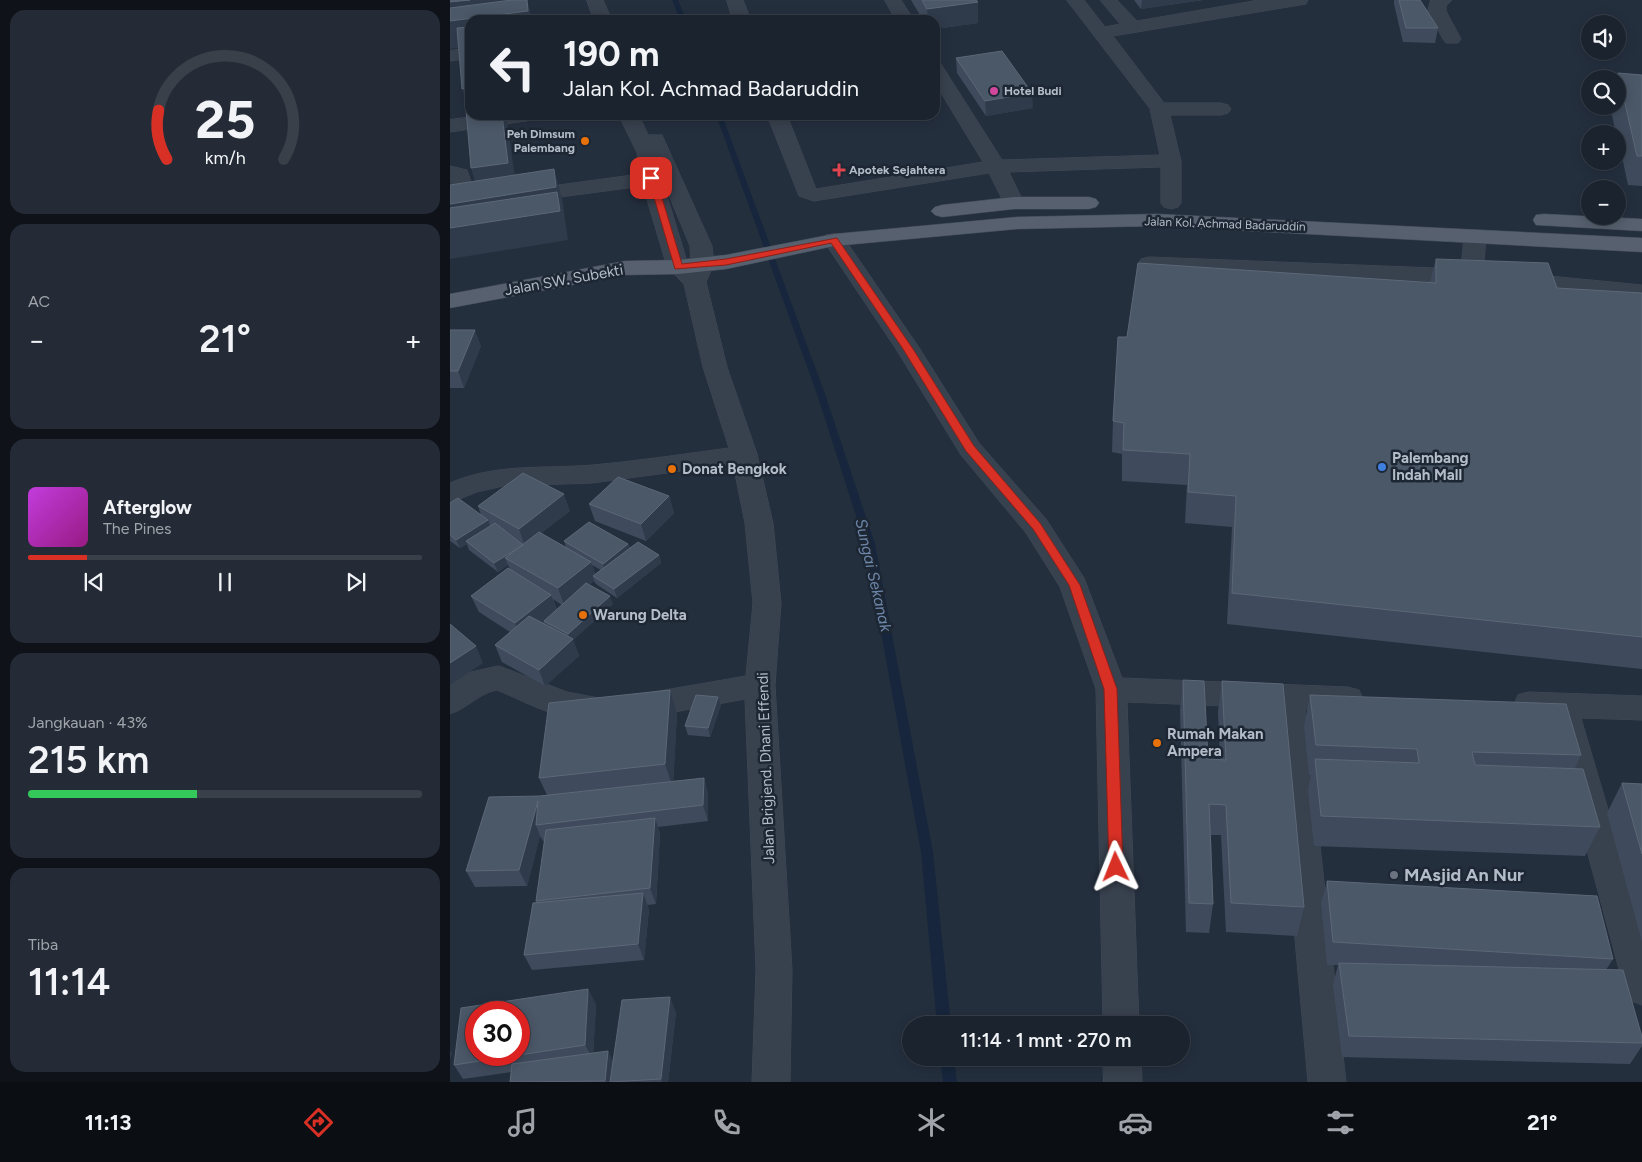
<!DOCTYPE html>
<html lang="id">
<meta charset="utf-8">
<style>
:root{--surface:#1b232e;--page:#242b36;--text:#f1f3f6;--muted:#a0a4aa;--line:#39404a;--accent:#d93025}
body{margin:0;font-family:Figtree,sans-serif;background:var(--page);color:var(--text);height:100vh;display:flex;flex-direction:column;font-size:19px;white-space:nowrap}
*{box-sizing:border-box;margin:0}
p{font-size:16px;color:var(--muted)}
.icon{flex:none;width:28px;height:28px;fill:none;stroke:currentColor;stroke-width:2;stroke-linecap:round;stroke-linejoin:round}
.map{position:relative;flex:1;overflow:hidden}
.details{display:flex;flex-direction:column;gap:10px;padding:10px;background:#0f1319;width:450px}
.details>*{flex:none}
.hud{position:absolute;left:15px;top:15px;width:475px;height:105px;border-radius:15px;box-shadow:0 2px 12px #0003,0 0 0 1px var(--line);background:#1b232e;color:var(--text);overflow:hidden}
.tools{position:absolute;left:1131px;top:15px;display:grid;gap:10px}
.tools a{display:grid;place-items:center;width:45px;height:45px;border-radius:50%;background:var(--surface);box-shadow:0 2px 12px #0003,0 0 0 1px var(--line);font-size:25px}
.speed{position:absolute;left:15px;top:1001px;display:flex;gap:10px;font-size:25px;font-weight:700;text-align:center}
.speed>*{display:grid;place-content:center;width:65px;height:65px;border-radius:50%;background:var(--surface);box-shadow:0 2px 12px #0003,0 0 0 1px var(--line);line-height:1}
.speed .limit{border:8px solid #d22;background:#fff;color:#111}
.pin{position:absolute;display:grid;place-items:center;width:42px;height:42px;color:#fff;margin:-21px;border-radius:10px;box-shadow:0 2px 8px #0006}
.me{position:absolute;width:55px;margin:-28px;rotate:358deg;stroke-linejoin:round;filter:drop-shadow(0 0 4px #0008)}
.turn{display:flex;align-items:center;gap:18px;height:105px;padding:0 15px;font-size:22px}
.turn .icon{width:65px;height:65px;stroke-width:2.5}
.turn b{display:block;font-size:35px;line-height:42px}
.big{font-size:38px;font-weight:600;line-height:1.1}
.details .tile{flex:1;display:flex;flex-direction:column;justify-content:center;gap:8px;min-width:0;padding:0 18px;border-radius:15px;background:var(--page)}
.details .dial{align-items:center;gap:0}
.dial svg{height:130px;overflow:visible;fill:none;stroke:var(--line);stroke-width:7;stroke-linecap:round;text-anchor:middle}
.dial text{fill:var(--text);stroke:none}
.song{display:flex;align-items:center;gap:15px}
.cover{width:60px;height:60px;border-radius:8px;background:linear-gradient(135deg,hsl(290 70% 55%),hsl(310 70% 35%))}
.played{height:5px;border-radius:2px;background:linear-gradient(90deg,var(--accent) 15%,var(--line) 15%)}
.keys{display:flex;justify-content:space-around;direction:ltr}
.heat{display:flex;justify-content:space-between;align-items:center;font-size:28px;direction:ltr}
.charge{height:8px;border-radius:4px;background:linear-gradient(90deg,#34c759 43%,var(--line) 0)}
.trip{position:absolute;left:452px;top:1016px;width:288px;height:50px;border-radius:25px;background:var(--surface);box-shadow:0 2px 12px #0003,0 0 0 1px var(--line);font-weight:600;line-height:50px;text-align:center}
.tabs{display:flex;height:80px;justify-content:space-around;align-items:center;background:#0b0e12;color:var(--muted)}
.tabs .icon{width:35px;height:35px}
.tabs .on{color:var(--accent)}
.tabs b{font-size:22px;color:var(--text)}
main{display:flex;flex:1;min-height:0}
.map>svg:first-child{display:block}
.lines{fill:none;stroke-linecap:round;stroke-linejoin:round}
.stream{fill:#17263c;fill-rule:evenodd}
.minor-casing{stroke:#414a57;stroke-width:1}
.major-casing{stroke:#414a57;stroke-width:1}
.minor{fill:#38414e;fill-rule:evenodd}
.major{fill:#56606e;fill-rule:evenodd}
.wall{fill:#3f4b5c;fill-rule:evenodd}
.shaded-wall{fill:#2f3b4b}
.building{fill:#4b5868;stroke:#5c6777;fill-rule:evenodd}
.route{fill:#d93025;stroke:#8d1f18}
.hotel-dot{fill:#d1479c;stroke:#1d2633;stroke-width:2}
.food-dot{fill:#e8710a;stroke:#1d2633;stroke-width:2}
.health-dot{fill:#e0444e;stroke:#1d2633;stroke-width:2}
.shop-dot{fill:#3f7fe0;stroke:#1d2633;stroke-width:2}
.worship-dot{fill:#6b7280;stroke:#1d2633;stroke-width:2}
.labels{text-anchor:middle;stroke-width:5;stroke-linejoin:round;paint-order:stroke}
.far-poi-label{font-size:12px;font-weight:bold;fill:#b4bcc9;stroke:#1d2633;text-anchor:start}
.far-street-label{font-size:12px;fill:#b4bcc9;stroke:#1d2633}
.street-label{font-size:15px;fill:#b4bcc9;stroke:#1d2633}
.poi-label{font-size:15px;font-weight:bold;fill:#b4bcc9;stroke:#1d2633;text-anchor:start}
.water-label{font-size:16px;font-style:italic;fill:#6d86a8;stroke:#1d2633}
.near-poi-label{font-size:18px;font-weight:bold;fill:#b4bcc9;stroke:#1d2633;text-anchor:start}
</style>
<main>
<section class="details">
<div class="tile dial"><svg viewBox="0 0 100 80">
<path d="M14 69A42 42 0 1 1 86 69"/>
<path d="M14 69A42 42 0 0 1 9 39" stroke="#d93025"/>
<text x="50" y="56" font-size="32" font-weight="700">25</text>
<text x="50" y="72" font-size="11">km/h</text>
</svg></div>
<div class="tile"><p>AC</p>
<div class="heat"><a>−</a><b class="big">21°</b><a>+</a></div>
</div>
<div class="tile">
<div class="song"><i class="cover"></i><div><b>Afterglow</b><p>The Pines</p></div></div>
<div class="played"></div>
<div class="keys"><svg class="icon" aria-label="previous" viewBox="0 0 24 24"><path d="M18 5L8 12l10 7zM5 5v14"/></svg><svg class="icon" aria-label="pause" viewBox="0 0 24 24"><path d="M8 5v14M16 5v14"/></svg><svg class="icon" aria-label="next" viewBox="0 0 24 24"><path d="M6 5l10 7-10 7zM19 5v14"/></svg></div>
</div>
<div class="tile"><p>Jangkauan · 43%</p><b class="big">215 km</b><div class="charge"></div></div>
<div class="tile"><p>Tiba</p><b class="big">11:14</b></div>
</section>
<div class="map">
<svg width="1192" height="1082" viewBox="0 0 1192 1082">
<rect width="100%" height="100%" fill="#242f3e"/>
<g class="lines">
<!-- stream -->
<path class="stream" d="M222,0h6l8,20h-6z
M266,115h6l103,279 50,150 58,308 18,173h-14l-16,-173 -56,-308 -48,-150z
M490,1058h14l3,24h-14z"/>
<defs>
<path id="minor" d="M137,0h16l9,20h-18z
M277,0h16l8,20h-18z
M435,0h16l13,20h-18z
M617,0h17l21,27 15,-3 -20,-24h17l20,21 122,-21h49l-2,4 -193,32 51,67h57l7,2 3,4 -3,4 -7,2h-51l11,46v42l-3,4 -7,2 -7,-2 -3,-4v-36l-152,5 15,31 -3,4 -7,2 -7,-2 -3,-4 -15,-30 -175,28 -15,-5 -32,-81h20l29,74 167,-27 -48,-79v-20l6,1 61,96 158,-5 -10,-46z
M981,0h21l-6,6v5l15,28 -3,4h-12l-3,-4 -15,-28z
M20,48v10l-20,3v-10z
M36,115h50l-3,4 -7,2 -76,11v-12z
M169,115h20l9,20h14l50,111 2,18 -8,18 21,85 30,87 16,69 8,80 -6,82 17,285 -2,112h-38l4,-112 -11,-271 -109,20 -11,-3 -4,-9 4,-9 11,-3 110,-19 7,-73 -8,-80 -12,-59 -141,19 -89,3 -26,6 -27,11v-20c46,-20 94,-14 143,-18 45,-4 91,-11 136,-17l-26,-81 -19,-83 -17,-17 -24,-81 -158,21c-30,-2 -35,-12 -35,-41l17,4 8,23 10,2 155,-21 -3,-21zM211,176l29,70 1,21 -3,-3z
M1025,230l8,1 3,5 -3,40 -3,5 -8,2 -323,-12 -8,-2 -3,-5 3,-5 8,-2 312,12 3,-33 3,-5z
M384,234l8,1 78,114 59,94 67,76 38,59 38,100 226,9 11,3 4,9 -4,9 -11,3 -43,-2 41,373h-38l-34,-374 -147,-6 12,323h-36l-7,-336 -36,-102 -34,-54 -65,-78 -65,-106 -73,-109 3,-5z
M1068,273l124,12v14l-132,-14 -3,-5 3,-5z
M49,666l68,26 37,7 4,9 -4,9c-34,11 -75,-14 -107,-27 -18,3 -29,18 -47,24v-29l17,-12z
M1079,692l113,4v24l-61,-2 61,207v80l-13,-5 -5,-12 -71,-264 4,-7 -28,-1 -11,-3 -4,-9 4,-9z
M653,1058h38l1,24h-38z"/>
<path id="major" d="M564,197h75l7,2 3,4 -3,4 -7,2h-75l-72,8 -7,-2 -4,-4 4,-4 7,-2z
M707,214l485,24v14l-485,-26 -140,3 -183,17 -108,23 -48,5 -53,1 -175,33v-14l175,-33 53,-1 48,-5 108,-21 183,-17z
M1094,214l98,5v12l-106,-6 -3,-5 3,-5z"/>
</defs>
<!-- minor casing -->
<use href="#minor" class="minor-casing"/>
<!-- major casing -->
<use href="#major" class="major-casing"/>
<!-- minor -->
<use href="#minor" class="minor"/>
<!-- major -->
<use href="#major" class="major"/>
</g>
<!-- wall -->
<path class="wall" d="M461,0h65l2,2v21l-43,6v-9h-12z
M684,0h69l-62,9z
M944,0h26l18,28 -3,15 -32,-1 -9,-38z
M506,58l77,50 -47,8 -29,-43z
M1168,73l24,2v111l-14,-1 -10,-47v-4h-2l-6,-28h8v-27h-2z
M986,259l121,29 85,5v376l-415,-45 5,-97 -47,-4 2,-38 -65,-4v-27l-10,-2 1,-31 14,-84 303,-55z
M0,330l31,16 -17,42h-14z
M219,496l5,17 -28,28 -51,-20 -6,-17z
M0,503l31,12 -3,-9 92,5 -29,22 25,14 -2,-6 64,3 2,4 29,7 2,8 -44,35 -21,-14 -2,-3 -5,4 24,19 -40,36 6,16 -34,30 -43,-24 -7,-17 15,-13 -31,-20 -8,-16 39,-27 -2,-4 -10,7 -29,-22 -2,-6 -7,4 -10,-7zM142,565l9,5 -6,4zM103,599l9,6 -5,5z
M733,680l25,79h12l-2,-47 4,-31 82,226 -7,29 -71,-4 -5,-97h-10l2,69 -4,29 -23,-1 -6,-222z
M220,690l7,24 -4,67 31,-3 4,16v27l-50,6 2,7 -4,70 -9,1 2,4 -5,51 -112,10 -8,-15 12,-53 8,-61h-1l-3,-5 -13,50 -52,1 -9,-16 74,-75 7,-1 -8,-17z
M860,695l271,60 -6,13 25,59 -15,29 -271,-10 -6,-56 3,-15h-2l-5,-49z
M268,697l3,8 -11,32 -22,-2 -3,-9z
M1172,783l20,1v158l-35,-129z
M877,881l286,78 -7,11 36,67v9l-12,18 -288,-7 -9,-72 5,-20h-11l-6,-62z
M146,1004l-3,49 20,8 63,-49 -8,70h-158l1,-10 -48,7 -9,-14z"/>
<!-- shaded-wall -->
<path class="shaded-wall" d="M20,0h57l5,20h-62v26l-20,3v-47z
M692,0h61l-62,9z
M528,2v21l-43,6v-9h-7l-1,-11z
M20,87v28l-8,-26z
M582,93l1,15 -47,8 -1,-15z
M52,115h3l2,6 10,71 -37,6 -9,-30z
M104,169l8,29 6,42 -118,19v-55z
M25,330l6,16 -17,42 -6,-17z
M114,494l6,17 -45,35 -6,-17z
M219,496l5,17 -28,28 -5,-17z
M38,520l3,9 -25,12 1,3 -7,4 -4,-8z
M178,544l3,9 -26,19 -2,-8z
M73,545l-18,13 3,7 -10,7 -4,-9z
M209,555l2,8 -44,35 -3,-9z
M141,562l6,16 -4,-2 1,5 -30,24 -6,-17z
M101,595l6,16 -35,29 -7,-17z
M160,596l3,8 -40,36 6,16 -34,30 -6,-16 32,-29 -3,-7z
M26,646l7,17 -33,22v-22z
M220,690l7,24 -4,74 -8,-24z
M268,697l3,8 -11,32 -2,-9z
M254,778l4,16v27l-5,-16z
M88,801l-2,24 4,11 -13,50 -8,-16z
M205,818l5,16 -4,70 -6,-16z
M193,893l6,16 -5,51 -6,-16z
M138,989l8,15 -3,55 -8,-14z
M220,997l6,15 -8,70h-6l-1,-3z
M0,1050l2,3 -2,7z
M158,1051l7,14 -1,17 -9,-1z"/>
<!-- building -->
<path class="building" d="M0,0h20l-20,2z
M62,0h15l1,11 -78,10v-13z
M472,0h54l2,2 -51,7z
M949,0h21l18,28h-32z
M80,18v2h-12z
M20,27v60l-8,2 -5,-61z
M552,51l30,42 -47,8 -29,-43z
M1168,73l24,2v81h-5z
M15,98h5v17h32l6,48 -37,5z
M104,169l2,18 -106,17v-19z
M107,192l3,19 -110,17v-20z
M986,259l112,4 9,25 85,5v344l-410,-44 4,-97 -48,-4 2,-38 -67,-4 1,-27 -11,-2 5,-84h9l11,-74 298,20z
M0,330h25l-17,41h-8z
M73,473l41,21 -45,35 -41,-23z
M168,477l51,19 -28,28 -52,-20z
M8,498l30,22 -32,20 -6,-5v-32z
M139,522l39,22 -25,20 -39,-23z
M45,523l28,22 -29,18 -28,-22z
M89,532l52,30 -33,26 -53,-30z
M188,542l21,13 -45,34 -21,-13z
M58,568l43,27 -36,28 -44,-27z
M136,583l24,13 -42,38 -24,-13z
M79,616l44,23 -34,31 -44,-25z
M0,624l26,22 -26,17z
M733,680l21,1 4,78 18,1 -4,-79 61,3 21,223 -73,-4 -5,-98 -17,-1 4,100 -24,-1z
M220,690l-5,74 -126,14 10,-75z
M246,695l22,2 -10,31 -23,-2z
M860,695l256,9 15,51 -109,-3 3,13 108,4 17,58 -279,-11 -6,-57 104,4 -2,-14 -101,-4z
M254,778l-1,27 -167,20 2,-24 -19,69 -53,1 23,-74 51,-1z
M1172,783l20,1v70z
M205,818l-5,70 -114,13 10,-71z
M877,881l270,15 16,63 -280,-17z
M193,893l-5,51 -114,11 9,-52z
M889,963l284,7 19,67v6l-293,-7z
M138,989l-3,56 -131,20 7,-57zM26,1012h43v43h-43z
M220,997l-9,82 -51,3 12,-82z
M158,1051l-3,30 -95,1 2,-18z"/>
<!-- route -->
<path class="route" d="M198,177l8,1 26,86 44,-5 111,-21 76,111 61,97 66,77 40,62 37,104 6,178 -2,4 -5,2 -5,-2 -2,-4 -5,-178 -35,-104 -36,-56 -67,-78 -63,-102 -72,-106 -105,22 -51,4z"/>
<!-- markers -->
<circle class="hotel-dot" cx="544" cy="91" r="5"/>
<g class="food-dot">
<circle cx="135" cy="141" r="5"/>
<circle cx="222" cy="469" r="5"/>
<circle cx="133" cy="615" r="5"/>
<circle cx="707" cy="743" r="5"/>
</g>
<path class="health-dot" d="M386.5 162.5h5v5h5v5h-5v5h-5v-5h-5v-5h5z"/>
<circle class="shop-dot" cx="932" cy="467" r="5"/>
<circle class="worship-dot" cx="944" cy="875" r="5"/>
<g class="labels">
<!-- far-poi labels -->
<g class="far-poi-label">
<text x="554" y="95">Hotel Budi</text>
<text x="125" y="138" text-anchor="end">Peh Dimsum<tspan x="125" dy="14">Palembang</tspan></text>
<text x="399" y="174">Apotek Sejahtera</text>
</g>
<!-- far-street labels -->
<g class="far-street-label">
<text transform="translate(775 224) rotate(2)" y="4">Jalan Kol. Achmad Badaruddin</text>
</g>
<!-- street labels -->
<g class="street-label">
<text transform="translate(114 280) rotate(-10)" y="5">Jalan SW. Subekti</text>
<text transform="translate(316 768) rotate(-92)" y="5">Jalan Brigjend. Dhani Effendi</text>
</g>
<!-- poi labels -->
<g class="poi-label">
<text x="942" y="463">Palembang<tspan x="942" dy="17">Indah Mall</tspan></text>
<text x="232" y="474">Donat Bengkok</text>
<text x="143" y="620">Warung Delta</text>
<text x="717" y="739">Rumah Makan<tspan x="717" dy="17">Ampera</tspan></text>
</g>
<!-- water labels -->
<g class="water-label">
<text transform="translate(424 575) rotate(77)" y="6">Sungai Sekanak</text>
</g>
<!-- near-poi labels -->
<g class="near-poi-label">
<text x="954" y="881">MAsjid An Nur</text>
</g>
</g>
</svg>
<div class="tools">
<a><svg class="icon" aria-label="sound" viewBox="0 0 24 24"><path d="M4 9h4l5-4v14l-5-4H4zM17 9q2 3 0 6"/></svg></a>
<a><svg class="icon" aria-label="search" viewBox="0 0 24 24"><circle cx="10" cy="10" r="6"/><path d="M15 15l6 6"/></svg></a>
<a>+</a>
<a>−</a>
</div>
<div class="speed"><div class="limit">30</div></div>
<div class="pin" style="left:201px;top:178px;background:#d93025"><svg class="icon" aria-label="arrive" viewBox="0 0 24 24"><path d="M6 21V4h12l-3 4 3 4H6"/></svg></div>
<svg class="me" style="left:666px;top:867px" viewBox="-20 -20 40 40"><path d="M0-17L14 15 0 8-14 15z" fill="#d93025" stroke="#fff" stroke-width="4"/></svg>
<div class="trip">11:14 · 1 mnt · 270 m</div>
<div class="hud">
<div class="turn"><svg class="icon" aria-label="left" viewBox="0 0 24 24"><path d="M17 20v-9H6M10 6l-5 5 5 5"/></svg><div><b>190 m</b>Jalan Kol. Achmad Badaruddin</div></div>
</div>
</div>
</main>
<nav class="tabs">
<b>11:13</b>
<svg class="icon on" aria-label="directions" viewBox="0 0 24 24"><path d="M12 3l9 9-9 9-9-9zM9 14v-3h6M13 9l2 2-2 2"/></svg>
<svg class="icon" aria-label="music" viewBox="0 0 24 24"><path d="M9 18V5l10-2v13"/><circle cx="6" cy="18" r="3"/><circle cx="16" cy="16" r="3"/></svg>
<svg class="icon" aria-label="phone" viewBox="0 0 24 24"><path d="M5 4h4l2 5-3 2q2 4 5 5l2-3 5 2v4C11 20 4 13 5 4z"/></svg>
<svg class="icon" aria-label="climate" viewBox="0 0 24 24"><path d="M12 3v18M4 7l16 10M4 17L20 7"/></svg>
<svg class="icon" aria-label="car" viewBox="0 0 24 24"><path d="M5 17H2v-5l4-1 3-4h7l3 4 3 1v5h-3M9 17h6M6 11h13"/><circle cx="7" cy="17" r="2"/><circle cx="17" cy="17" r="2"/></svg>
<svg class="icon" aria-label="filters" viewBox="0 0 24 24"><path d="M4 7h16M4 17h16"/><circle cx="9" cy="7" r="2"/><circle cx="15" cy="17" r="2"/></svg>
<b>21°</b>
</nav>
